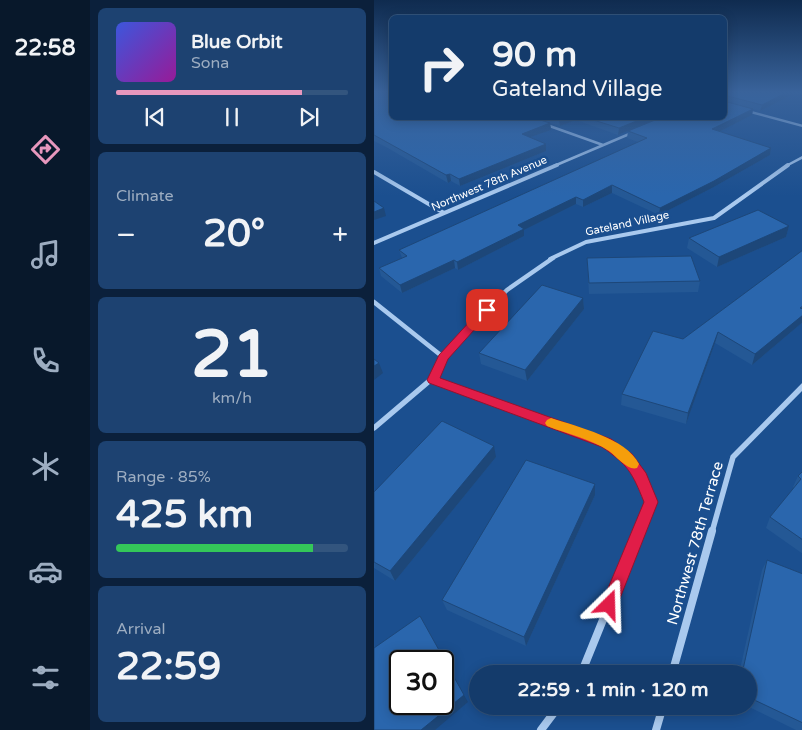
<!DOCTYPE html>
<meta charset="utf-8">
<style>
:root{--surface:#143b6b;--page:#1d4271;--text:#f1f3f6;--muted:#9dadc1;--line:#33557e;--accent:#e797bd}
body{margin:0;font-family:"Varela Round",sans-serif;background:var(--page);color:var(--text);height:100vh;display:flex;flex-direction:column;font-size:19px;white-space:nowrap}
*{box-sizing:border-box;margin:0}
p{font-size:16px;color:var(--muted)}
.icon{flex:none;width:28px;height:28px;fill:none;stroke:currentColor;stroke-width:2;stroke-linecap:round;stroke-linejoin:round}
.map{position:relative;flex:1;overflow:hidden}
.side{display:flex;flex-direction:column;gap:8px;padding:8px;background:#0b203b;width:284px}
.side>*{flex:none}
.top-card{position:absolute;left:15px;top:15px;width:338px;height:105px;border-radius:8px;box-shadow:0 2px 12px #0003,0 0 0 1px var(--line);background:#143b6b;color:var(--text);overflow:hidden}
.speed{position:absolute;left:15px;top:650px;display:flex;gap:10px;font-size:25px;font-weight:700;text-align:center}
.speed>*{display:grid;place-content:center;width:65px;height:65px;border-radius:50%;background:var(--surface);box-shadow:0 2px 12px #0003,0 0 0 1px var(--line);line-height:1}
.speed .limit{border:2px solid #111;border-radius:8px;background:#fff;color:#111}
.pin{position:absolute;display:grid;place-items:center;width:42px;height:42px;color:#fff;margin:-21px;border-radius:10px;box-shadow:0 2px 8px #0006}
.me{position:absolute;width:55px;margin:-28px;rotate:22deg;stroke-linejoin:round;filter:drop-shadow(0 0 4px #0008)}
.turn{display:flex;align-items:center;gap:18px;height:105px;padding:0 20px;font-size:22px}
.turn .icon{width:65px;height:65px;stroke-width:2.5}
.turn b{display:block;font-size:35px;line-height:42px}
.big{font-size:38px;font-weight:700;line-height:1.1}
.side .widget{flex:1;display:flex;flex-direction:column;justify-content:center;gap:8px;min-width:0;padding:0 18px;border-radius:8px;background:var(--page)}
.side .dial{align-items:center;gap:0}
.dial b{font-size:65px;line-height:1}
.song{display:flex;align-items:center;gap:15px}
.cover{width:60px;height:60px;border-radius:8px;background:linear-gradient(135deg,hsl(230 70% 55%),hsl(300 70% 35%))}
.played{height:5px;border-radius:2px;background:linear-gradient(90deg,var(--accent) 80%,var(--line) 80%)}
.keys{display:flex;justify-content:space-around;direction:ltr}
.heat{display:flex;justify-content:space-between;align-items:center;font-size:28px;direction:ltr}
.charge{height:8px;border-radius:4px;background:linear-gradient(90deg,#34c759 85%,var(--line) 0)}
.trip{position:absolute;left:95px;top:665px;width:288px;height:50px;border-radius:25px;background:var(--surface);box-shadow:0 2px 12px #0003,0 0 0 1px var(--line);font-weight:700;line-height:50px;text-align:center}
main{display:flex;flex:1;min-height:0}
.dock{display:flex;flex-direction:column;width:90px;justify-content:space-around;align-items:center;background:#08182b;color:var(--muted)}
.dock .icon{width:35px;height:35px}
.dock .active{color:var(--accent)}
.dock b{font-size:22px;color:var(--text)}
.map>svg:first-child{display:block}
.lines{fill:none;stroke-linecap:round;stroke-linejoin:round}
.street-far4{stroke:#a9c9ee;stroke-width:2.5}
.street-far3{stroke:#a9c9ee;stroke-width:4}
.street-far2{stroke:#a9c9ee;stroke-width:4.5}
.street-far1{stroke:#a9c9ee;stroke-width:5.5}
.street{stroke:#a9c9ee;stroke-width:8}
.wall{fill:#245895}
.shaded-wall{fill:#1d4779}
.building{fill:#2a66ad;stroke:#1d4779;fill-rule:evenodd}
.route{fill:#e11d48;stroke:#92132f}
.slow{fill:#f59e0b}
.labels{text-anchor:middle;stroke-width:5;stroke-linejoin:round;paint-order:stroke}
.far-street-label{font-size:11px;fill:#fff;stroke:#1b4f8f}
.near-street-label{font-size:15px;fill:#fff;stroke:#1b4f8f}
</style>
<main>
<nav class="dock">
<b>22:58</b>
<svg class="icon active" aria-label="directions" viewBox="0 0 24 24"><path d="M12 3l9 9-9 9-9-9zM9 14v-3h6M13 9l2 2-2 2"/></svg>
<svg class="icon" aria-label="music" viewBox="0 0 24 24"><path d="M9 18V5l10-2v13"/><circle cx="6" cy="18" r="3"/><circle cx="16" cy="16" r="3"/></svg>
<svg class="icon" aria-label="phone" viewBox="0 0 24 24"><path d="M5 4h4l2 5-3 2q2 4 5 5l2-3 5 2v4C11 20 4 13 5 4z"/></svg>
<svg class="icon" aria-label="climate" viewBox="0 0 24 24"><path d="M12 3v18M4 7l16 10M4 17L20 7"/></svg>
<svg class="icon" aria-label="car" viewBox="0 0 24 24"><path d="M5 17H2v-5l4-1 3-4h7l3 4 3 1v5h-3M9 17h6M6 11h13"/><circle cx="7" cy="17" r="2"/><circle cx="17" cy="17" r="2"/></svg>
<svg class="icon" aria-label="filters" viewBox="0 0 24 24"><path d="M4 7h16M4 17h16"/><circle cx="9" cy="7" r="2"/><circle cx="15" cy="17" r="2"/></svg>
</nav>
<section class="side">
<div class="widget">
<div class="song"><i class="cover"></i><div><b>Blue Orbit</b><p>Sona</p></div></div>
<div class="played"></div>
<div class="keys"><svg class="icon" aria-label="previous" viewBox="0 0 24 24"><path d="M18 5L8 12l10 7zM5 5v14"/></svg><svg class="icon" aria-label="pause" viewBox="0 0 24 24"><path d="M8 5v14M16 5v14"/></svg><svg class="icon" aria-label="next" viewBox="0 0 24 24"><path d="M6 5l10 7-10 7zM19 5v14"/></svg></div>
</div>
<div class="widget"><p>Climate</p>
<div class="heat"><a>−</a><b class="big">20°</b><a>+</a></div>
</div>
<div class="widget dial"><b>21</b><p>km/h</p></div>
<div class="widget"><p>Range · 85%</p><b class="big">425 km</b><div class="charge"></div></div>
<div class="widget"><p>Arrival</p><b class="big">22:59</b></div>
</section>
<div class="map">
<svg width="429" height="730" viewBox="0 0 429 730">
<rect width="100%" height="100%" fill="#1b4f8f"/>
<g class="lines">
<!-- street-far4 -->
<path class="street-far4" d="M373,111l56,15
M170,124l59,21
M180,166l80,-34
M412,166l17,-9"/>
<!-- street-far3 -->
<path class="street-far3" d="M0,172l70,41
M0,243l183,-78
M176,259l36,-17 128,-24 74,-53"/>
<!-- street-far2 -->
<path class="street-far2" d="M0,302l69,55
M60,378l9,-21 34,-37 30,-30 46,-32"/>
<!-- street-far1 -->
<path class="street-far1" d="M59,380l174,63c23,16 34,33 44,59l-12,30
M0,428l60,-51
M338,532l21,-75 70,-71"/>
<!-- street -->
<path class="street" d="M207,674l58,-143
M298,674l40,-143
M167,730l18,-24
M282,730l7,-24"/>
</g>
<!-- wall -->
<path class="wall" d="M0,93l18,25h267l-41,17 -42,-15 -16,6 -10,-3 1,7 -21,7 16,14 -86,35 -9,-5 -3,2 -62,-36 -12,-6z
M350,93h72l-36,18 -7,-2 -1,6 -33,17 52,16 -1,7 -58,33 -53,27 -47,-22 -29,14 -7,-3 -52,26v6l-66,34 -3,-2 -53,25 -21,-17 -2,-8 23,-10 -3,-8 239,-108 -11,-4 1,-7 96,-13z
M415,226l-3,11 -69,30 -30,-19 2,-10z
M429,250v72l-51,43 -37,-22 -29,81 -65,-19 1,-11 61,-55z
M213,258l113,23 -2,11 -109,2z
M209,298l1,11 -57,72 -46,-17 -2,-11z
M122,457l-101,124 -21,-13v-76z
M429,471v83l-37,-26 4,-11 24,-29 -1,-1 5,-11z
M221,495l-69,151 -79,-36 -5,-10z
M393,560l36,14v156h-7l-49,-24h1v-32h-9l23,-104z"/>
<!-- shaded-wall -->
<path class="shaded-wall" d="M411,93h11l-36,18 2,-6z
M379,109l-1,6 -41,21 1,-7z
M191,118h11v2l-16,6 -1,-6z
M270,118h15l-41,17 1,-7z
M176,123l1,7 -29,10v-6z
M172,144v7l-86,35 -1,-7z
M397,148l-1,7 -58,33 -53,27 1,-7z
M76,174l1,7 -3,2 -2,-8z
M238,185v8l-29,14v-7z
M202,197v7l-52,26v6l-66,34 -1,-8 61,-37z
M10,208l2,8 -12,4v-8z
M415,226l-3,11 -69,30 2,-10z
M80,260l1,8 -53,25 -2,-8z
M209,298l1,11 -57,72 -2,-11z
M429,315v7l-51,43 3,-11z
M344,332l-3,11 -29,81 2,-11z
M5,363l4,10 -9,7v-14z
M120,446l2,11 -101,124 -5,-10z
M221,484v11l-69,151 -2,-9z
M90,695l4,7 -33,28h-14z"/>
<!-- building -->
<path class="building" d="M0,93h18v25h142l16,5 -28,11 24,10 -87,35 -9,-5 -4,1 -72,-40z
M350,93h61l-23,12 -38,-10z
M350,101l29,8 -41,20 59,19 -57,33 -54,27 -48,-23 -29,15 -7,-3 -58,28 6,4 -67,33 -3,-2 -54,25 -21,-17 28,-12 -8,-6 248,-112 -19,-7 32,-13h64z
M179,118h12l-6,2z
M213,118h57l-25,10z
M0,201l10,7 -10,4z
M384,210l31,16 -70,31 -30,-19z
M429,250v56l-3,2 3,1v6l-48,39 -37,-22 -30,81 -66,-19 31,-63 30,8z
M317,256l9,25 -111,2 -2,-25z
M168,285l41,13 -58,72 -46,-17z
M0,359l5,4 -5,3z
M68,421l52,25 -104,125 -16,-9v-70z
M152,460l69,24 -71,153 -82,-37z
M429,471v69l-33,-23 31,-38 -3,-3z
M393,560l36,14v149l-55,-26v-23h-6z
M46,616l44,79 -43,35h-47v-82zM26,661h43v43h-43z"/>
<!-- sky -->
<linearGradient id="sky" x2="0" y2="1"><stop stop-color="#0f2b4f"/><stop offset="0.47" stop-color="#39639b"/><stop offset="1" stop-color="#39639b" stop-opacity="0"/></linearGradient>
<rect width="429" height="196" fill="url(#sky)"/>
<!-- route -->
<path class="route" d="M113,306l5,4 -44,49 -8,19 171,61 21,15 14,19 12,29 -43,109 -6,2 -6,-2 -2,-6 43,-103c-12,-30 -16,-37 -42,-55l-173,-64 -2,-3 12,-25 44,-48z"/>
<!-- slow -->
<path class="slow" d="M177,418c27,9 75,20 88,46l-2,4c-9,3 -20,-11 -28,-17 -18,-12 -42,-17 -62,-25l-2,-3 2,-3z"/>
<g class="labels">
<!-- far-street labels -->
<g class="far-street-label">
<text transform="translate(115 183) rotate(-23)" y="4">Northwest 78th Avenue</text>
<text transform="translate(253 223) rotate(-12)" y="4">Gateland Village</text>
</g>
<!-- near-street labels -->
<g class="near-street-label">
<text transform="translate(321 543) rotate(-74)" y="5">Northwest 78th Terrace</text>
</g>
</g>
</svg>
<div class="speed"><div class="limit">30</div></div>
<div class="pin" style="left:113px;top:310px;background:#d93025"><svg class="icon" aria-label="arrive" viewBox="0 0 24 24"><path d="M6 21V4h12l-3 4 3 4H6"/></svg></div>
<svg class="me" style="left:235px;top:605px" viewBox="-20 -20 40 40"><path d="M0-17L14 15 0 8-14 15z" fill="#e11d48" stroke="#fff" stroke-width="4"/></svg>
<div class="trip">22:59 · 1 min · 120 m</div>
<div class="top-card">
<div class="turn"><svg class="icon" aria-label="right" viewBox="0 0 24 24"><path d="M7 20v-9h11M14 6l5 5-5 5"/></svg><div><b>90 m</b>Gateland Village</div></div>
</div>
</div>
</main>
